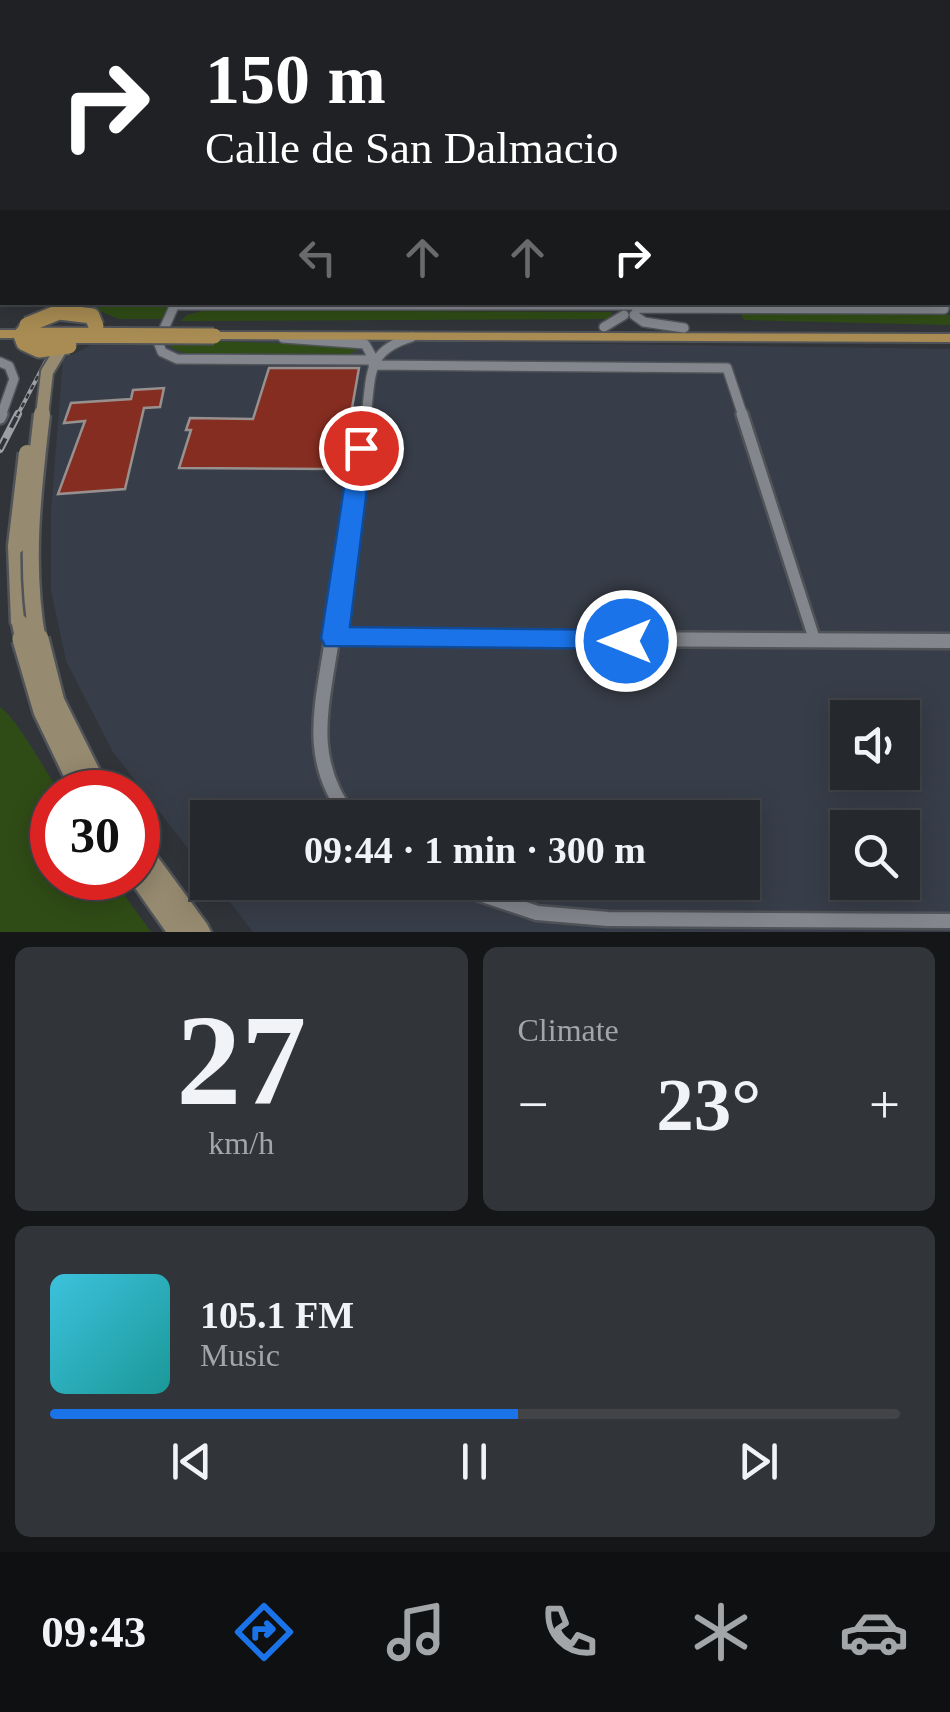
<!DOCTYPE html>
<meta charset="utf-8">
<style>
:root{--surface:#25282c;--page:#313438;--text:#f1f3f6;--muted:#a3a6a9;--line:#424448;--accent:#1a73e8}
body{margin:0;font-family:"Times New Roman",serif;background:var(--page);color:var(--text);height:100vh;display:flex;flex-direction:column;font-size:38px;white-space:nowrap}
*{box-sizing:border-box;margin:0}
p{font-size:32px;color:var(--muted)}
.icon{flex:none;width:55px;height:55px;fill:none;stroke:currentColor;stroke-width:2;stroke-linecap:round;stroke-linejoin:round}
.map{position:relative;height:932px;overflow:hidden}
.side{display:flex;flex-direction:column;gap:15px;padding:15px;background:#141618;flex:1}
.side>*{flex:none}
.top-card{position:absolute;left:0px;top:0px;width:950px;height:305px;box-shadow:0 5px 25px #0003,0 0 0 2px var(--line);background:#202124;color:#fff;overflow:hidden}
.controls{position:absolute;left:830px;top:700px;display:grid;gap:20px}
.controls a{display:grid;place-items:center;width:90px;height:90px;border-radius:0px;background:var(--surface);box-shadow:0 5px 25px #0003,0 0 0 2px var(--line);font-size:50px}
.speed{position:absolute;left:30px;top:770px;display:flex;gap:20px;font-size:50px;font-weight:700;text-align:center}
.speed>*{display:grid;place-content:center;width:130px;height:130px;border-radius:50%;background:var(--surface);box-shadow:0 5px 25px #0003,0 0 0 2px var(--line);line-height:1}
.speed .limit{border:15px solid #d22;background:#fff;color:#111}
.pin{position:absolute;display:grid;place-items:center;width:85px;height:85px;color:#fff;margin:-42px;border:5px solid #fff;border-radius:50%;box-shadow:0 2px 10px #0007}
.me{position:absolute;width:110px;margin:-55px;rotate:270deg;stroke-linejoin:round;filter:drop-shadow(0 0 8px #0008)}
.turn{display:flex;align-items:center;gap:35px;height:210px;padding:0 40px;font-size:45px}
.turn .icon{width:130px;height:130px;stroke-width:2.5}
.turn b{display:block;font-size:70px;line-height:85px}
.lanes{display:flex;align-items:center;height:95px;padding:0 40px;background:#0003;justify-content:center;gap:50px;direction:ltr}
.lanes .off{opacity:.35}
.big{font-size:75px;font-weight:700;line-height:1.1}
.side .tile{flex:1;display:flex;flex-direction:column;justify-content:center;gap:15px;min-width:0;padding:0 35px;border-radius:15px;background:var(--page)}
.side .dial{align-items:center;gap:0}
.dial b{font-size:130px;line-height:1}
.song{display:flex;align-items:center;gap:30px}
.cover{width:120px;height:120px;border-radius:15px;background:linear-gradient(135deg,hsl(190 70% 55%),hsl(180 70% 35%))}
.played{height:10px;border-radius:5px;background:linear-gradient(90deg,var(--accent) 55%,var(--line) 55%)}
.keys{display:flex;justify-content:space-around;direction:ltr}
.heat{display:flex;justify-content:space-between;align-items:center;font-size:55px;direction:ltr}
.side .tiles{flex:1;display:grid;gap:15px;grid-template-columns:1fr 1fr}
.tile:last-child{grid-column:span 2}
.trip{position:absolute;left:190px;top:800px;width:570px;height:100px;border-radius:0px;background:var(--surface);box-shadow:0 5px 25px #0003,0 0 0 2px var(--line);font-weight:700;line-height:100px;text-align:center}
.tab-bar{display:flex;height:160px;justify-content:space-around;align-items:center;background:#0f1012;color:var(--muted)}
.tab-bar .icon{width:70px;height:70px}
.tab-bar .current{color:var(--accent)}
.tab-bar b{font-size:45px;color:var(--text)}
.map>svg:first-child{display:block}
.built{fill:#383e49;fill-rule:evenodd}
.green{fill:#304c16}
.building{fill:#862d21;stroke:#98908e;stroke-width:2.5}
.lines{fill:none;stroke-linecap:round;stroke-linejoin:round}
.street-far3-casing{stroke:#505358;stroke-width:8}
.street-far2-casing{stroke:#505358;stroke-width:12}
.street-far1-casing{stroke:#505358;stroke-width:16}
.street-casing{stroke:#505358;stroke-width:19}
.secondary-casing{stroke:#505358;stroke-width:5}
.primary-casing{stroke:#505358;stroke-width:4}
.street-far3{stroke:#83878d;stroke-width:5}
.street-far2{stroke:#83878d;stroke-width:9}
.street-far1{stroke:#83878d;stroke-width:11}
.street{stroke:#83878d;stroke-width:14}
.secondary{fill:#968a70;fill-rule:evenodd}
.primary{fill:#a88c53;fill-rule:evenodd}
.rail-far1-casing{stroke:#9c9fa3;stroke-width:4}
.rail-casing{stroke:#9c9fa3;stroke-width:8}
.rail-far1{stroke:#31353a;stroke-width:2.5;stroke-dasharray:5;stroke-linecap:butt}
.rail{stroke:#31353a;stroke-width:4;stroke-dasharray:12;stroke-linecap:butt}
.secondary-bridge-far2-casing{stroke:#505358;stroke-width:16;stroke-linecap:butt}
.secondary-bridge-far1-casing{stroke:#505358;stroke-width:21;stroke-linecap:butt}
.secondary-bridge-casing{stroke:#505358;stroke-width:26;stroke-linecap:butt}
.primary-bridge-casing{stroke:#505358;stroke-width:19;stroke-linecap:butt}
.secondary-bridge-far2{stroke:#968a70;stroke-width:12}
.secondary-bridge-far1{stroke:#968a70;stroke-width:16}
.secondary-bridge{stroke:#968a70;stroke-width:21}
.primary-bridge{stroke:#a88c53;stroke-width:15}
.route{fill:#1a73e8;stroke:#114b97;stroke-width:2.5}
</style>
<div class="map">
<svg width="950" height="932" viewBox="0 0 950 932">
<rect width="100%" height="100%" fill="#31353a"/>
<!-- built -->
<path class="built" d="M108,337l842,12v583h-697l-38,-49 527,-1v-64h-534l-1,55 -94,-121 -47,-91 -15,-71v-78l12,-153zM848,718h54v54h-54zM848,828h54v54h-54z"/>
<!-- green -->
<path class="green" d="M80,303h89l-7,16h-43z
M206,310l406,2 -1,7 -430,2 6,-6z
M739,311l211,4v10l-206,-5z
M172,340l169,5 17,4 -8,5 -166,-1 -12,-5z
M0,707c19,14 44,63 60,85h-8v86h60l39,54h-151z"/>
<!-- building -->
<path class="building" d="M269,368h90l-11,63h-11l-8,38 -150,-1 12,-38h-5l4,-12 63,1z
M164,388l-4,19 -16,1 -19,81 -67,5 27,-73 -21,2 7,-20 60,-4 2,-9z"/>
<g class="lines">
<defs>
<path id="street-far3" d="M685,0h23"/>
<path id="street-far2" d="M176,302l-18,40 4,10 15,7 197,1
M175,305h455
M636,308l308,1v-7
M634,315l10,7 40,6
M604,327l20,-12
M283,338l82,6 9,16
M0,362l9,4 5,13 -13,37
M373,365l354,3 16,48
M366,416c6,-43 0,-65 46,-79"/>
<path id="street-far1" d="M742,414l73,227
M0,418l2,-4
M335,638l615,3
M332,642l34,-228"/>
<path id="street" d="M332,639c-10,68 -27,120 18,179
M608,639l342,2
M444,882l93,31 71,6 342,2"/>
<path id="secondary" d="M0,32h2v5h-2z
M16,540l6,2 2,4 5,77 -3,5 -6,2 -6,-2 -3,-5 -3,-77 2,-4z
M138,838l8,3 61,83 4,8h-45l-38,-54h10z"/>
<path id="primary" d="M27,321l7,4 -8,13h-26v-8h16l6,-8z
M214,332l736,2v8l-741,-3 -2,-3z"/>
</defs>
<!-- street-far3 casing -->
<use href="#street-far3" class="street-far3-casing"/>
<!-- street-far2 casing -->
<use href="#street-far2" class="street-far2-casing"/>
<!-- street-far1 casing -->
<use href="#street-far1" class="street-far1-casing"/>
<!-- street casing -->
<use href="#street" class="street-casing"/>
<!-- secondary casing -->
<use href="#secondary" class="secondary-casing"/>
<!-- primary casing -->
<use href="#primary" class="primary-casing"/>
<!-- street-far3 -->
<use href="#street-far3" class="street-far3"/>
<!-- street-far2 -->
<use href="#street-far2" class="street-far2"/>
<!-- street-far1 -->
<use href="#street-far1" class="street-far1"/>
<!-- street -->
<use href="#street" class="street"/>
<!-- secondary -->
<use href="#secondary" class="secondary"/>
<!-- primary -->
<use href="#primary" class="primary"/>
<defs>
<path id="rail-far1" d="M825,2l12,-2
M853,2h44
M17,416l29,-55"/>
<path id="rail" d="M0,449l18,-35"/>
</defs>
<!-- rail-far1 casing -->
<use href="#rail-far1" class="rail-far1-casing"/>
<!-- rail casing -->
<use href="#rail" class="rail-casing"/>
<!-- rail-far1 -->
<use href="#rail-far1" class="rail-far1"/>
<!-- rail -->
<use href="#rail" class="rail"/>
<defs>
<path id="secondary-bridge-far2" d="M42,416l5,-44 14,-23"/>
<path id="secondary-bridge-far1" d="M16,546l11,-93
M20,623l4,19
M38,642c-14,-77 -5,-151 4,-228"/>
<path id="secondary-bridge" d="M23,639l21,72 39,81
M38,639l16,63 45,90"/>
<path id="primary-bridge" d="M27,325l32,-13 33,4 4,10
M21,335l193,1
M21,335l3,8 15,7 30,-4"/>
</defs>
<!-- secondary-bridge-far2 casing -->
<use href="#secondary-bridge-far2" class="secondary-bridge-far2-casing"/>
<!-- secondary-bridge-far1 casing -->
<use href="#secondary-bridge-far1" class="secondary-bridge-far1-casing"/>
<!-- secondary-bridge casing -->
<use href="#secondary-bridge" class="secondary-bridge-casing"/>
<!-- primary-bridge casing -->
<use href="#primary-bridge" class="primary-bridge-casing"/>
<!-- secondary-bridge-far2 -->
<use href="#secondary-bridge-far2" class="secondary-bridge-far2"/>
<!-- secondary-bridge-far1 -->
<use href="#secondary-bridge-far1" class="secondary-bridge-far1"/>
<!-- secondary-bridge -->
<use href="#secondary-bridge" class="secondary-bridge"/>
<!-- primary-bridge -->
<use href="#primary-bridge" class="primary-bridge"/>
</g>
<!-- route -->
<path class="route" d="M361,441l11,7 -22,179 276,3 9,3 4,8 -4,8 -310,-3 -4,-8 29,-190z"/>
</svg>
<div class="controls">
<a><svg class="icon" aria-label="sound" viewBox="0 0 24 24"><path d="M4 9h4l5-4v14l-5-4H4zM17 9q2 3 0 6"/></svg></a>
<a><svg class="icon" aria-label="search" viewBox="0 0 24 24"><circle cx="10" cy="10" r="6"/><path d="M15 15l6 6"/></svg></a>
</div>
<div class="speed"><div class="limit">30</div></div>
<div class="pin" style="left:361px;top:448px;background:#d93025"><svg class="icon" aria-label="arrive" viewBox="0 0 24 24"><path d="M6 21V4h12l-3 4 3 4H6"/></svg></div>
<svg class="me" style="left:626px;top:641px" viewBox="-20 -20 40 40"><circle r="17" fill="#1a73e8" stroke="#fff" stroke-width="3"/><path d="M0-11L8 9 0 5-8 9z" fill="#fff"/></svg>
<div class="trip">09:44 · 1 min · 300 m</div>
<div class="top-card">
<div class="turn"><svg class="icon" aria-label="right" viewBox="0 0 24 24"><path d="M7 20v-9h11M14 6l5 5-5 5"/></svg><div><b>150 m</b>Calle de San Dalmacio</div></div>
<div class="lanes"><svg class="icon off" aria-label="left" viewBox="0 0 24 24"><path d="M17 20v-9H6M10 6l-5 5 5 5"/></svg><svg class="icon off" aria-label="ahead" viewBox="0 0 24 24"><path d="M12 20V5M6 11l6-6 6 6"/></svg><svg class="icon off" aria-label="ahead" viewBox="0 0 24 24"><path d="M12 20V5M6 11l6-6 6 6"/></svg><svg class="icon" aria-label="right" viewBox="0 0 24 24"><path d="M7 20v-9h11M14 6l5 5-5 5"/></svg></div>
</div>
</div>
<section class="side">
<div class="tiles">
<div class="tile dial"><b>27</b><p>km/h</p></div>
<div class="tile"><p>Climate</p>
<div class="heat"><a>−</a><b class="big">23°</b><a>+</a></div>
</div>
<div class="tile">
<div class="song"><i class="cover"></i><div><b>105.1 FM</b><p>Music</p></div></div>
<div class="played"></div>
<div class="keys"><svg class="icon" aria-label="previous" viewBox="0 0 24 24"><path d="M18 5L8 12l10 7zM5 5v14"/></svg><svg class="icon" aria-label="pause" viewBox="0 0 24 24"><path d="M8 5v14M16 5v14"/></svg><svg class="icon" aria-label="next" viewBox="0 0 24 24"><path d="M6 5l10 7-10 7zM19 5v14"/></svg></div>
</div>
</div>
</section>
<nav class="tab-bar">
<b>09:43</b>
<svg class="icon current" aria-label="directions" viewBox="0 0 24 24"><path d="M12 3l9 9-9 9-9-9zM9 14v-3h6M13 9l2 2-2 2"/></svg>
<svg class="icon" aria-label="music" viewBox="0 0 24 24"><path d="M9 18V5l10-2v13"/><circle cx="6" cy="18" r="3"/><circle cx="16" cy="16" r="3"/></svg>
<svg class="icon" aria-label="phone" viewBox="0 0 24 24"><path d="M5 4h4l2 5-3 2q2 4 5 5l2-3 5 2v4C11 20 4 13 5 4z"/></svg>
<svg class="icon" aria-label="climate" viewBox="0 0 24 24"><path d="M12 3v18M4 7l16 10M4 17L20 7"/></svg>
<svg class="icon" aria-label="car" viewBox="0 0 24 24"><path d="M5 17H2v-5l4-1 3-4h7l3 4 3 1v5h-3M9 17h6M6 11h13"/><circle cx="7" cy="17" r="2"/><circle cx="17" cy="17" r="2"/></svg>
</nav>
